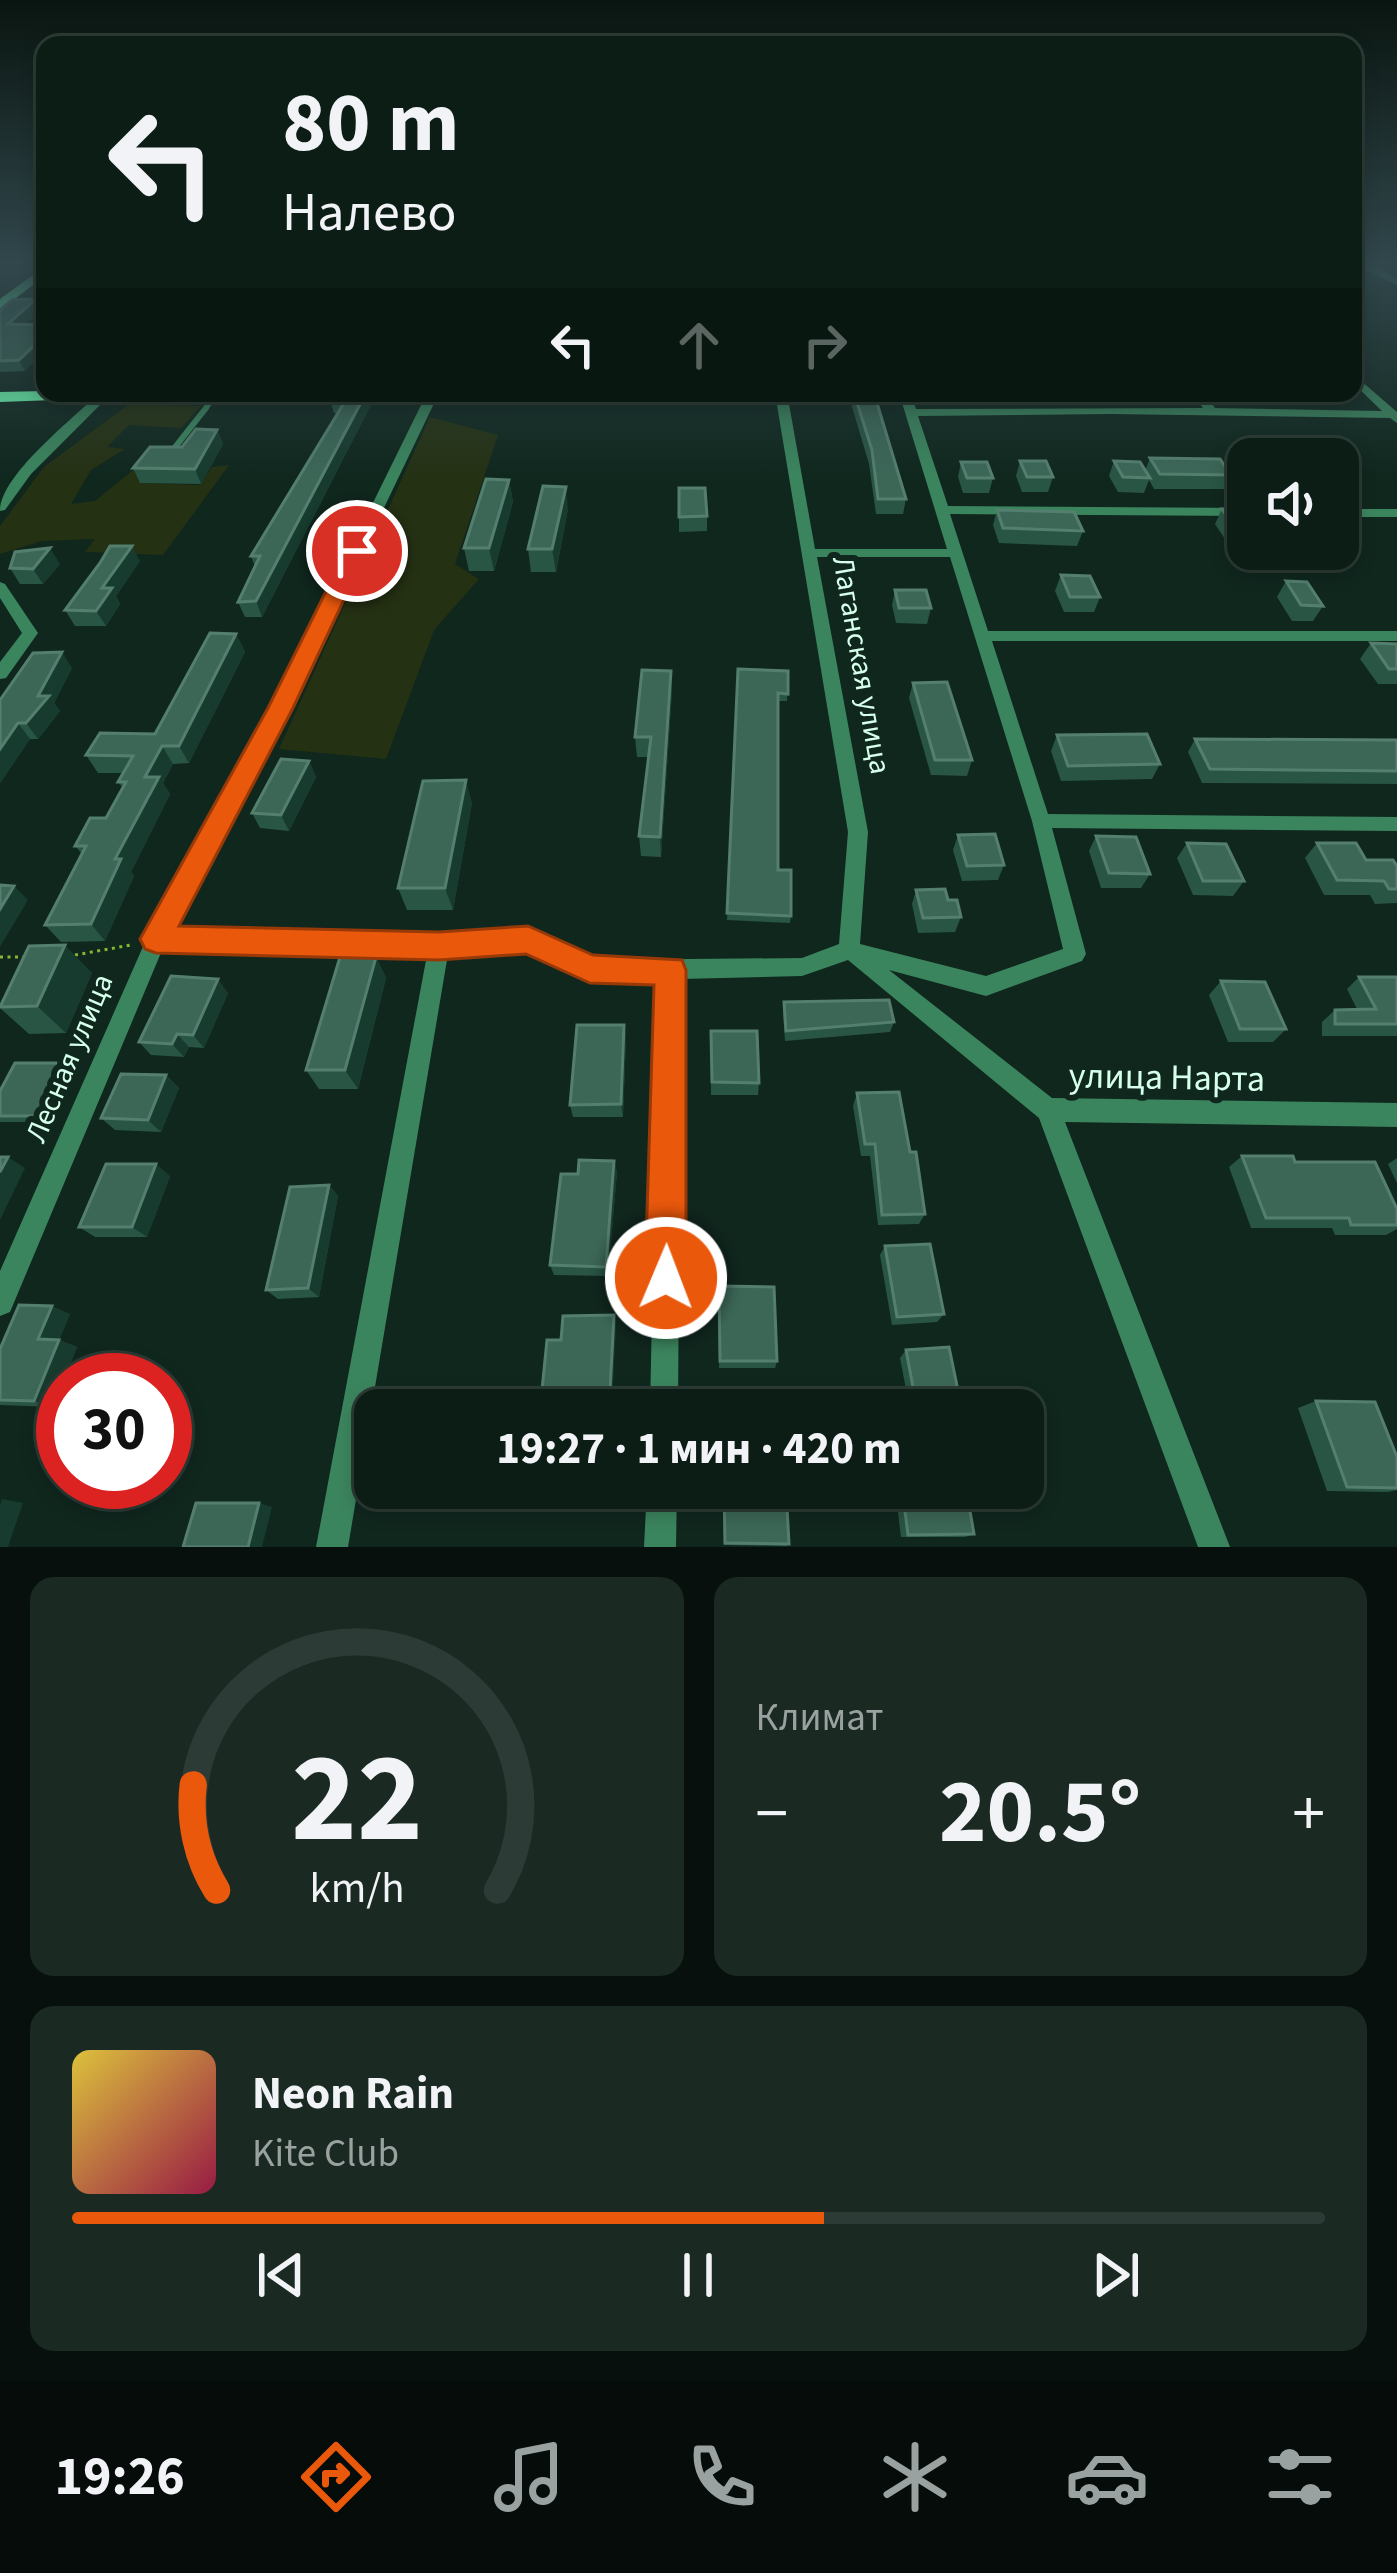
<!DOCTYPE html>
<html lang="ru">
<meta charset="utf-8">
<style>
:root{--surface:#0c1d16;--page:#1a2a23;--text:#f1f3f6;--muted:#9aa2a1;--line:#2c3b35;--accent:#ea580c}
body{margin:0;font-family:"Source Sans 3",sans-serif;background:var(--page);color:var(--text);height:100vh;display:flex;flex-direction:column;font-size:45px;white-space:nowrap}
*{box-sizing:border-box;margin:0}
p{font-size:39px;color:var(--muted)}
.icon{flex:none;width:66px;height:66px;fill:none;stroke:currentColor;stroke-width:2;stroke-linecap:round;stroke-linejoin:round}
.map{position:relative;height:1547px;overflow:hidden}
.details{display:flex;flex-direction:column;gap:30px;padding:30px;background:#07100c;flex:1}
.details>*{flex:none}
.guide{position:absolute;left:36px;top:36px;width:1326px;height:366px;border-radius:24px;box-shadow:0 6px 18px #0003,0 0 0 3px var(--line);background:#0c1d16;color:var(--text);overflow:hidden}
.buttons{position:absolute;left:1227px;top:438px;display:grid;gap:24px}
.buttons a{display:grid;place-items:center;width:132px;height:132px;border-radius:24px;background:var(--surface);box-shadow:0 6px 18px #0003,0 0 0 3px var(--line);font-size:60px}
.speed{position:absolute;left:36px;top:1353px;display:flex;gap:24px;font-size:60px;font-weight:700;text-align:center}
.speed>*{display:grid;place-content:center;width:156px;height:156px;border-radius:50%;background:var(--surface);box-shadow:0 6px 18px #0003,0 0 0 3px var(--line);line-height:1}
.speed .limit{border:18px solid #d22;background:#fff;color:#111}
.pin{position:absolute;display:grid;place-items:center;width:102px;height:102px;color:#fff;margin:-51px;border:6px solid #fff;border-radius:50%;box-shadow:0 3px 12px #0007}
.me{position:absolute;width:132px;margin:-66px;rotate:1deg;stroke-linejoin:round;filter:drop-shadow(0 0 9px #0008)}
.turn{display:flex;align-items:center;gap:42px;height:252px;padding:0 48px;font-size:54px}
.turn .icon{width:156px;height:156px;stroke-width:2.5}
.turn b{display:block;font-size:84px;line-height:102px}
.lanes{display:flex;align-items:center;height:114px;padding:0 48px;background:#0003;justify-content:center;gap:60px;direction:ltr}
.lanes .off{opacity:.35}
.big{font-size:90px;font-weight:700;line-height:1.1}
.details .card{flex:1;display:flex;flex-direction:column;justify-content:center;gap:18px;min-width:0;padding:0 42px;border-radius:24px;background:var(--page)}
.details .dial{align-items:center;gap:0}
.dial svg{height:312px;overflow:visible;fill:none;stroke:var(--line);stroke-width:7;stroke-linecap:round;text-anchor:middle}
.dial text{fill:var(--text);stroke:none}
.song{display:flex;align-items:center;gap:36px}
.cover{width:144px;height:144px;border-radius:18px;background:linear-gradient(135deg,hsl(50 70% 55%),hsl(340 70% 35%))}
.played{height:12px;border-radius:6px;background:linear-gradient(90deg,var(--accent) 60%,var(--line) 60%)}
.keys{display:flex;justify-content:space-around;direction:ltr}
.heat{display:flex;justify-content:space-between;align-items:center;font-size:66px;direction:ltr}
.details .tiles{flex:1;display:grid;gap:30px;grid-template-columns:1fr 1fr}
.card:last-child{grid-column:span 2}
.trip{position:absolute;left:354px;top:1389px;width:690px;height:120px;border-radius:24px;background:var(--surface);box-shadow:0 6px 18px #0003,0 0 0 3px var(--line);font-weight:700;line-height:120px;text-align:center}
.tabs{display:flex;height:192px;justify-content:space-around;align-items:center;background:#050c09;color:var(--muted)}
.tabs .icon{width:84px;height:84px}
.tabs .on{color:var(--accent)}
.tabs b{font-size:54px;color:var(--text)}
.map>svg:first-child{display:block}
.green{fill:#253113}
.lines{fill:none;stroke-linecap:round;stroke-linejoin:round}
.path{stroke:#85b830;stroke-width:3;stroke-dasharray:3 4.5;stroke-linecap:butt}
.lane-far1{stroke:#3b855e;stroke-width:4.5}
.lane{stroke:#3b855e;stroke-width:6}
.street{fill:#3b855e;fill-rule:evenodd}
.secondary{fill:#6efeb0;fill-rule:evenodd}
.wall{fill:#295545}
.shaded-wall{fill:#173b2e}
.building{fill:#3c6757;stroke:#547f6e;stroke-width:3}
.route{fill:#ea580c;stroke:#983908;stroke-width:3}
.labels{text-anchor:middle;stroke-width:12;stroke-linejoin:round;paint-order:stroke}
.street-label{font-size:30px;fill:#d6ffec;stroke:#10271e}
.near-street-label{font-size:36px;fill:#d6ffec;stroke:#10271e}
</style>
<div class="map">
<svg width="1397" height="1547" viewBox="0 0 1397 1547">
<rect width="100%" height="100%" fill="#10271e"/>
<!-- green -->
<path class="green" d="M129,404l72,2 -20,22 -52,-3 -22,22 18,2 -34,21 -20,34 24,-3 48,-39 -2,21 59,2 12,-18 17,-2 -66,90 -78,-3 10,-13 -54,2 -41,13v-28l44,-59z
M430,417l68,18 -43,129 24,15 -45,51 -48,129 -107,-10z"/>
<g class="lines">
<!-- path -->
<path class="path" d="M75,955l56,-10
M0,957h24"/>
<!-- lane-far1 -->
<path class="lane-far1" d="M204,411l14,-18"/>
<!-- lane -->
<path class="lane" d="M172,451l34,-43"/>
<!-- street -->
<path class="street" d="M1353,261h9l35,17v7l-44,-21z
M1353,374l44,38v11l-7,-5 -279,-4 -193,2 30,90 300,2v8l-298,-2 38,117h409v10h-405l56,173 349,3v14l-345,-3 34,126 -4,7 -96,35 -97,-26 163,128 345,5v24l-332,-5 165,425h-32l-159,-429 -191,-158 -46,16 -121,3 -3,431h-28l9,-431 -69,-1 -64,-29 -78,5 -100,593h-32l111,-592 -264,-7 -153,364 -10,4v-45l149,-338 123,-225 155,-315h12l-151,315 -117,222 268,7 89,-6 64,29 210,-2 37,-14 9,-112 -73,-439h12l28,156h132l-48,-156h12l5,16 287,-1 -11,-15h12l11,15 167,3 -29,-28zM817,557h133l82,264 31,128 -77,27 -126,-32 8,-112z
M99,393h13l-81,81 -26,36 -5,1c0,-36 73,-92 99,-118z
M1338,509h59v8h-59z
M0,582l5,2 33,49 -32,45 -6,1v-17l22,-29 -22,-35z
M647,1488h30l-1,59h-32z"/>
<!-- secondary -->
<path class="secondary" d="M45,266v10l-45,34v-11z
M45,391v2h71l-8,5 -108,4v-10z"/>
</g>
<!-- wall -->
<path class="wall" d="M36,299l5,11 -16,14v47l-25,1v-62z
M321,393h56l-115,224h-17l-7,-15 17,-35 -4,-11 87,-142 -4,-1 -4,-14h-7z
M457,393h53l-2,9 -51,-5z
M848,393h26l32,106 -3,15h-27l-7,-50z
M928,393h27l-1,8h-22z
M217,430l6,14 -22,40 -61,-1 -7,-15z
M1150,458l81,17 -7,14h-70l-5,-9 -5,13 -26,-1 -9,-16 5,-15 31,10z
M1020,461l33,16 -5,15h-26l-6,-16z
M961,462l32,16 -4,15h-26l-5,-16z
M1338,462l12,13 -9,15h-3z
M509,480l4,22 -19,69h-25l-5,-23z
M679,488l28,28v15l-28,1z
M568,509l-12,63h-25l-3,-23z
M1222,509h26v33h-21l-12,-18z
M997,510l86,21 -6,15 -78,-3 -6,-18z
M140,561l-24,35 4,8 -14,22h-31l-10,-16z
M60,564l-17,20h-23l-10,-16z
M1061,575l39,22 -6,15h-30l-9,-21z
M1286,581l37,25 -10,15h-21l-15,-24z
M895,590l36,18 -4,16 -31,-1 -4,-18z
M236,634l9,18 -56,111 -16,1 -10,19 7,11 -39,78 3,4 -29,65 -44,1 -16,-17 37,-71 -7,-8 31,-28 17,-30 -5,-6 5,-9h-25l-12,-18 69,-21z
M1371,643l26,1v40h-19l-18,-25z
M72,668l-18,35 6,8 -22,28h-8l-30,44v-83z
M738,669l50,2 -1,30h-9v169l13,46 -1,7 -63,-3z
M913,683l59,77 -5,16 -36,-1 -22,-77z
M672,691l-11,166 -20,-1 -2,-20 10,-79h-12l-2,-20z
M1057,735l103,29 -8,15 -91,2 -10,-30z
M1195,739l202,1v44l-195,-1 -14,-31z
M309,761l7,16 -27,54 -29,-3 -8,-15z
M472,803l-19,107h-46l-9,-22z
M958,835l46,30 -6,15 -36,1 -9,-31z
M1096,836l54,38 -9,14h-40l-12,-37z
M1187,843l57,38 -11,15 -40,-1 -16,-37z
M1317,843l49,17 31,6v37l-22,1 -5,-9h-46l-19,-37z
M916,890l32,10 13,17 -6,15 -37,1 -6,-29z
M376,957l10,21 -28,111h-39l-13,-19z
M92,973l-26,60 -37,1 -29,-26v-4z
M1359,977h38v59h-75v-14l13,-12 22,-1 -10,-20z
M1221,981l65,48 -13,13h-45l-19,-47z
M228,993l-24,55 -15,-1 -5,10 -33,-2 -12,-13z
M784,1002l110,20 -4,10 -105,9 -2,-28z
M624,1025l2,13 -3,79h-50l-3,-12z
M711,1031l48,52 -1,12h-47z
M69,1069l-24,53h-45v-31z
M166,1075l13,13 -18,44 -46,-2 -14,-12z
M857,1093l53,59 15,62 -6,10 -41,1 -8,-69h-9l-8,-50z
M1242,1156l53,6 102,47v20l-11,6h-51l-3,-7h-81l-22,-61z
M1397,1158v25l-9,-19z
M614,1161l3,11 -9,104 -54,-1 -4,-10 28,-91z
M170,1176l-23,61h-52l-16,-10z
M329,1185l9,11 -19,101 -41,2 -12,-9z
M885,1246l59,68 -7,8 -45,3 -12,-70z
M719,1286l58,75 -2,7h-56z
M70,1314l-11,26 18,7 -24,60 -53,-2v-56z
M906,1350l55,55 -7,5h-44l-10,-52z
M1316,1401l81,56v33l-9,2 -61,-1 -29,-83z
M723,1488l66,56 -3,2 -62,-1z
M895,1488h71l8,46 -9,3h-64z"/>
<!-- shaded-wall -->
<path class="shaded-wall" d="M36,299l5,11 -27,24 -6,-10z
M45,335v16l-20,20 -6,-11z
M366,393h11l-115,224 -6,-16z
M217,430l6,14 -22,40 -6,-15z
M509,480l4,22 -19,69 -5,-23z
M566,487l2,22 -12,63 -4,-23z
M132,546l8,15 -24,35 4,8 -14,22 -10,-15 6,-23z
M50,548l10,16 -17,20 -10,-15z
M236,634l9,18 -56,111 -10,-17z
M62,652l10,16 -18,35 6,8 -22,28 -12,-16 12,-27z
M671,671l1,20 -11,166 -1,-20z
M18,723l12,16 -30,44v-34z
M162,746l11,18 -10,19 7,11 -39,78 3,4 -29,65 -14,-17 54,-147z
M309,761l7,16 -27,54 -8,-16z
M466,780l6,23 -19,107 -8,-22z
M14,886l14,14 -28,47v-38z
M65,945l27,28 -26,60 -29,-27z
M376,957l10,21 -28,111 -13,-19z
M218,979l10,14 -24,55 -11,-13z
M624,1025l2,13 -3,79 -2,-13z
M177,1034l12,13 -5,10 -12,-13z
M62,1063l7,6 -24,53 -8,-6z
M166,1075l13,13 -18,44 -13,-12z
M8,1157l17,11 -25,52v-48z
M614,1161l3,11 -9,104 -2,-9z
M156,1164l14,12 -23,61 -15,-10z
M329,1185l9,11 -19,101 -11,-9z
M52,1306l18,8 -11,26 18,7 -24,60 -19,-6 4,-62z
M614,1315l2,8 -4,87h-3z
M2,1499l21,4 -15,44h-8v-42z
M259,1503l13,4 -10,40h-14z"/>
<!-- building -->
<path class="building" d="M36,299l-28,25 37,1v10l-26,25 -19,1v-51l12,-10z
M333,393h33l-110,208 -18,1 22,-46h-9l93,-153 -14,-5z
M854,393h20l32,106h-28l-6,-49z
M196,429l21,1 -22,39 -62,-1 17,-21h32z
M1150,458l70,1 11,16 -71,-1z
M1020,461h26l7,16h-26z
M1114,461l26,1 10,16 -27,-1z
M961,462h26l6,16h-26z
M1338,462l12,13h-12z
M486,479l23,1 -20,68h-25z
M543,486l23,1 -14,62h-24z
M679,488h26l2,28 -28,1z
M1222,509h26v18h-14z
M997,510l77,2 9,19 -80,-3z
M110,546h22l-30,42h10l-16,23 -31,-1 35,-47z
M50,548l-17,21 -23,-1 5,-16z
M1061,575l29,1 10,21h-30z
M1286,581l21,1 16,24 -22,-1z
M895,590h31l5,18h-32z
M210,633l26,1 -57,112h-17l-17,31h14l-44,82h6l-30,65 -46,1 41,-79h-11l15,-28h16l20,-36h-8l15,-26 -47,-1 14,-22 55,1z
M1371,643l26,1v25h-8z
M62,652l-24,44h11l-23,27h-8l-18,26v-49l33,-47z
M738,669l50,2v23l-10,-1v177h13v46l-64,-3z
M642,670l29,1 -11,166 -21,-1 12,-99h-16z
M947,682l25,78h-37l-22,-77z
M1147,734l13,30 -92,2 -11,-31z
M1195,739l202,1v31l-187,-2z
M281,759l28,2 -28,54 -29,-2z
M466,780l-21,108h-47l25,-107z
M995,834l9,31 -37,1 -9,-31z
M1096,836l40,1 14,37 -41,-1z
M1187,843l39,1 18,37h-41z
M1317,843h39l10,17h27l4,6v23h-8l-5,-8 -47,-1z
M0,885l14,1 -14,23z
M945,889l3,11h9l4,17 -38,1 -7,-28z
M65,945l-28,61 -37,1 29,-61z
M340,957h36l-31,113h-39z
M171,976l47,3 -25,56 -16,-1 -5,10 -33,-2z
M1359,977h38v47h-62v-14l41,-1z
M1221,981l44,1 21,47h-46z
M889,1000l5,22 -108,9 -2,-29z
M577,1025h47l-3,79 -51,1z
M711,1031h46l2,52 -47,-1z
M15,1063h47l-25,53h-37v-25z
M121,1074l45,1 -18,45 -47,-2z
M899,1092l11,60h6l9,62 -43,1 -7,-71h-10l-8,-51z
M1242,1156h51l2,6h80l22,47v16h-46l-2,-7h-83z
M0,1157h8l-8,15z
M579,1160l35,1 -8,106 -56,-2 11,-91h17z
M106,1164h50l-24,63h-53z
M329,1185l-21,103 -42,2 24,-103z
M930,1244l14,70 -47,3 -12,-71z
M719,1286l55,1 3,74h-57z
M19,1305l33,1 -14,33 21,1 -25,61 -34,-1v-51z
M614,1315l-5,95h-69l7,-70h14l2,-24z
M949,1347l12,58 -44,3 -11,-58z
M1316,1401l59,1 22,55v31l-50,-1z
M724,1488h62l3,56 -64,-1z
M902,1488h64l8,46 -66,1z
M196,1503h63l-11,44h-65z"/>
<!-- sky -->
<linearGradient id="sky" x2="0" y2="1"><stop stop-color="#091510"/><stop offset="0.55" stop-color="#31474c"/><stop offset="1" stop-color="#31474c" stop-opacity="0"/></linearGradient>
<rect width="1397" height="478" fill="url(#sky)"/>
<!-- route -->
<path class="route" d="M357,544l10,7 -74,157 -114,218 260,6 89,-6 65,29 89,5 4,10v308l-6,14 -14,6 -15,-6 -6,-14 9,-293 -64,-2 -64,-29 -87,6 -283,-7 -11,-4 -5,-10 128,-231 78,-157z"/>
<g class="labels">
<!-- street labels -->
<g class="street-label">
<text transform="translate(862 665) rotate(80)" y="10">Лаганская улица</text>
<text transform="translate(69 1058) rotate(-67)" y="10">Лесная улица</text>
</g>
<!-- near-street labels -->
<g class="near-street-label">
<text transform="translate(1167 1076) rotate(1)" y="13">улица Нарта</text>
</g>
</g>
</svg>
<div class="buttons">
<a><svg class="icon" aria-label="sound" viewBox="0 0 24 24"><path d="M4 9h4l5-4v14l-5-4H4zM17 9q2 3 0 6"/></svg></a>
</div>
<div class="speed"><div class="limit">30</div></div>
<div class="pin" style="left:357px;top:551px;background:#d93025"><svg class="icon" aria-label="arrive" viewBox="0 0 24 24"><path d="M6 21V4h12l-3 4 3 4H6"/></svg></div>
<svg class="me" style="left:666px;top:1278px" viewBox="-20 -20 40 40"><circle r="17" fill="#ea580c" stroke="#fff" stroke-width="3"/><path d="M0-11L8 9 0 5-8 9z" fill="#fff"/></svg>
<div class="trip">19:27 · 1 мин · 420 m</div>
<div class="guide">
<div class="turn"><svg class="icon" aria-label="left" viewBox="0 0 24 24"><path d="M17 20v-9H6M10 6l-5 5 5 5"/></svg><div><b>80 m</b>Налево</div></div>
<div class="lanes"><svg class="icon" aria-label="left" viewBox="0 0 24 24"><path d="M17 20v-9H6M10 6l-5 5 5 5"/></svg><svg class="icon off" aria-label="ahead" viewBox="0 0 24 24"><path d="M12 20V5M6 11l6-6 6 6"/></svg><svg class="icon off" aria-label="right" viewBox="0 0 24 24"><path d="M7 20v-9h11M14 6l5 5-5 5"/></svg></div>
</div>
</div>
<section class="details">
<div class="tiles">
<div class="card dial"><svg viewBox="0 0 100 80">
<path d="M14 69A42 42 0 1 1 86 69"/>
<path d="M14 69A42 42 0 0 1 8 42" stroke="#ea580c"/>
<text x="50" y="56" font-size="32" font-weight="700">22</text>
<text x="50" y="72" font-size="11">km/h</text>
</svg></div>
<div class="card"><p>Климат</p>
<div class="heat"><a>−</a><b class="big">20.5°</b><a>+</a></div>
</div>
<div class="card">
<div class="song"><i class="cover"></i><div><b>Neon Rain</b><p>Kite Club</p></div></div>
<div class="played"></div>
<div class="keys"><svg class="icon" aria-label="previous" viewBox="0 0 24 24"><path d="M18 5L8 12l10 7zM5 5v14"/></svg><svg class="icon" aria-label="pause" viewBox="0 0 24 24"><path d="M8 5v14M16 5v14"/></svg><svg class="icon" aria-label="next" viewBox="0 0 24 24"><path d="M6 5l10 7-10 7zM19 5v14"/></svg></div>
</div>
</div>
</section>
<nav class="tabs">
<b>19:26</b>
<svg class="icon on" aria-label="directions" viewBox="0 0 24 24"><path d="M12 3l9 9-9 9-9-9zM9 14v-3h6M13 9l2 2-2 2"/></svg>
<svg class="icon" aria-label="music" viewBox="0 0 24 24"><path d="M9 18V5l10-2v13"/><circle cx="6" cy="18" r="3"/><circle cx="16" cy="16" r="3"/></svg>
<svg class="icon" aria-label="phone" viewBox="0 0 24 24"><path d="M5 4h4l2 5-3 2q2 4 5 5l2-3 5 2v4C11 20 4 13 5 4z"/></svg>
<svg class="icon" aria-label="climate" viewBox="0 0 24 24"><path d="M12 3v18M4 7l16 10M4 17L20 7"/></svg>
<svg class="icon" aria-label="car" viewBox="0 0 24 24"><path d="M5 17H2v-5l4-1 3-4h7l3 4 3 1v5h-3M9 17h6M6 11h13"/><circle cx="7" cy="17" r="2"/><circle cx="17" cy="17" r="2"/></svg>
<svg class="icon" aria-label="filters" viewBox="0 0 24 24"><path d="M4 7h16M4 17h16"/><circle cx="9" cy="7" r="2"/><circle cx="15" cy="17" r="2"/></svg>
</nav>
